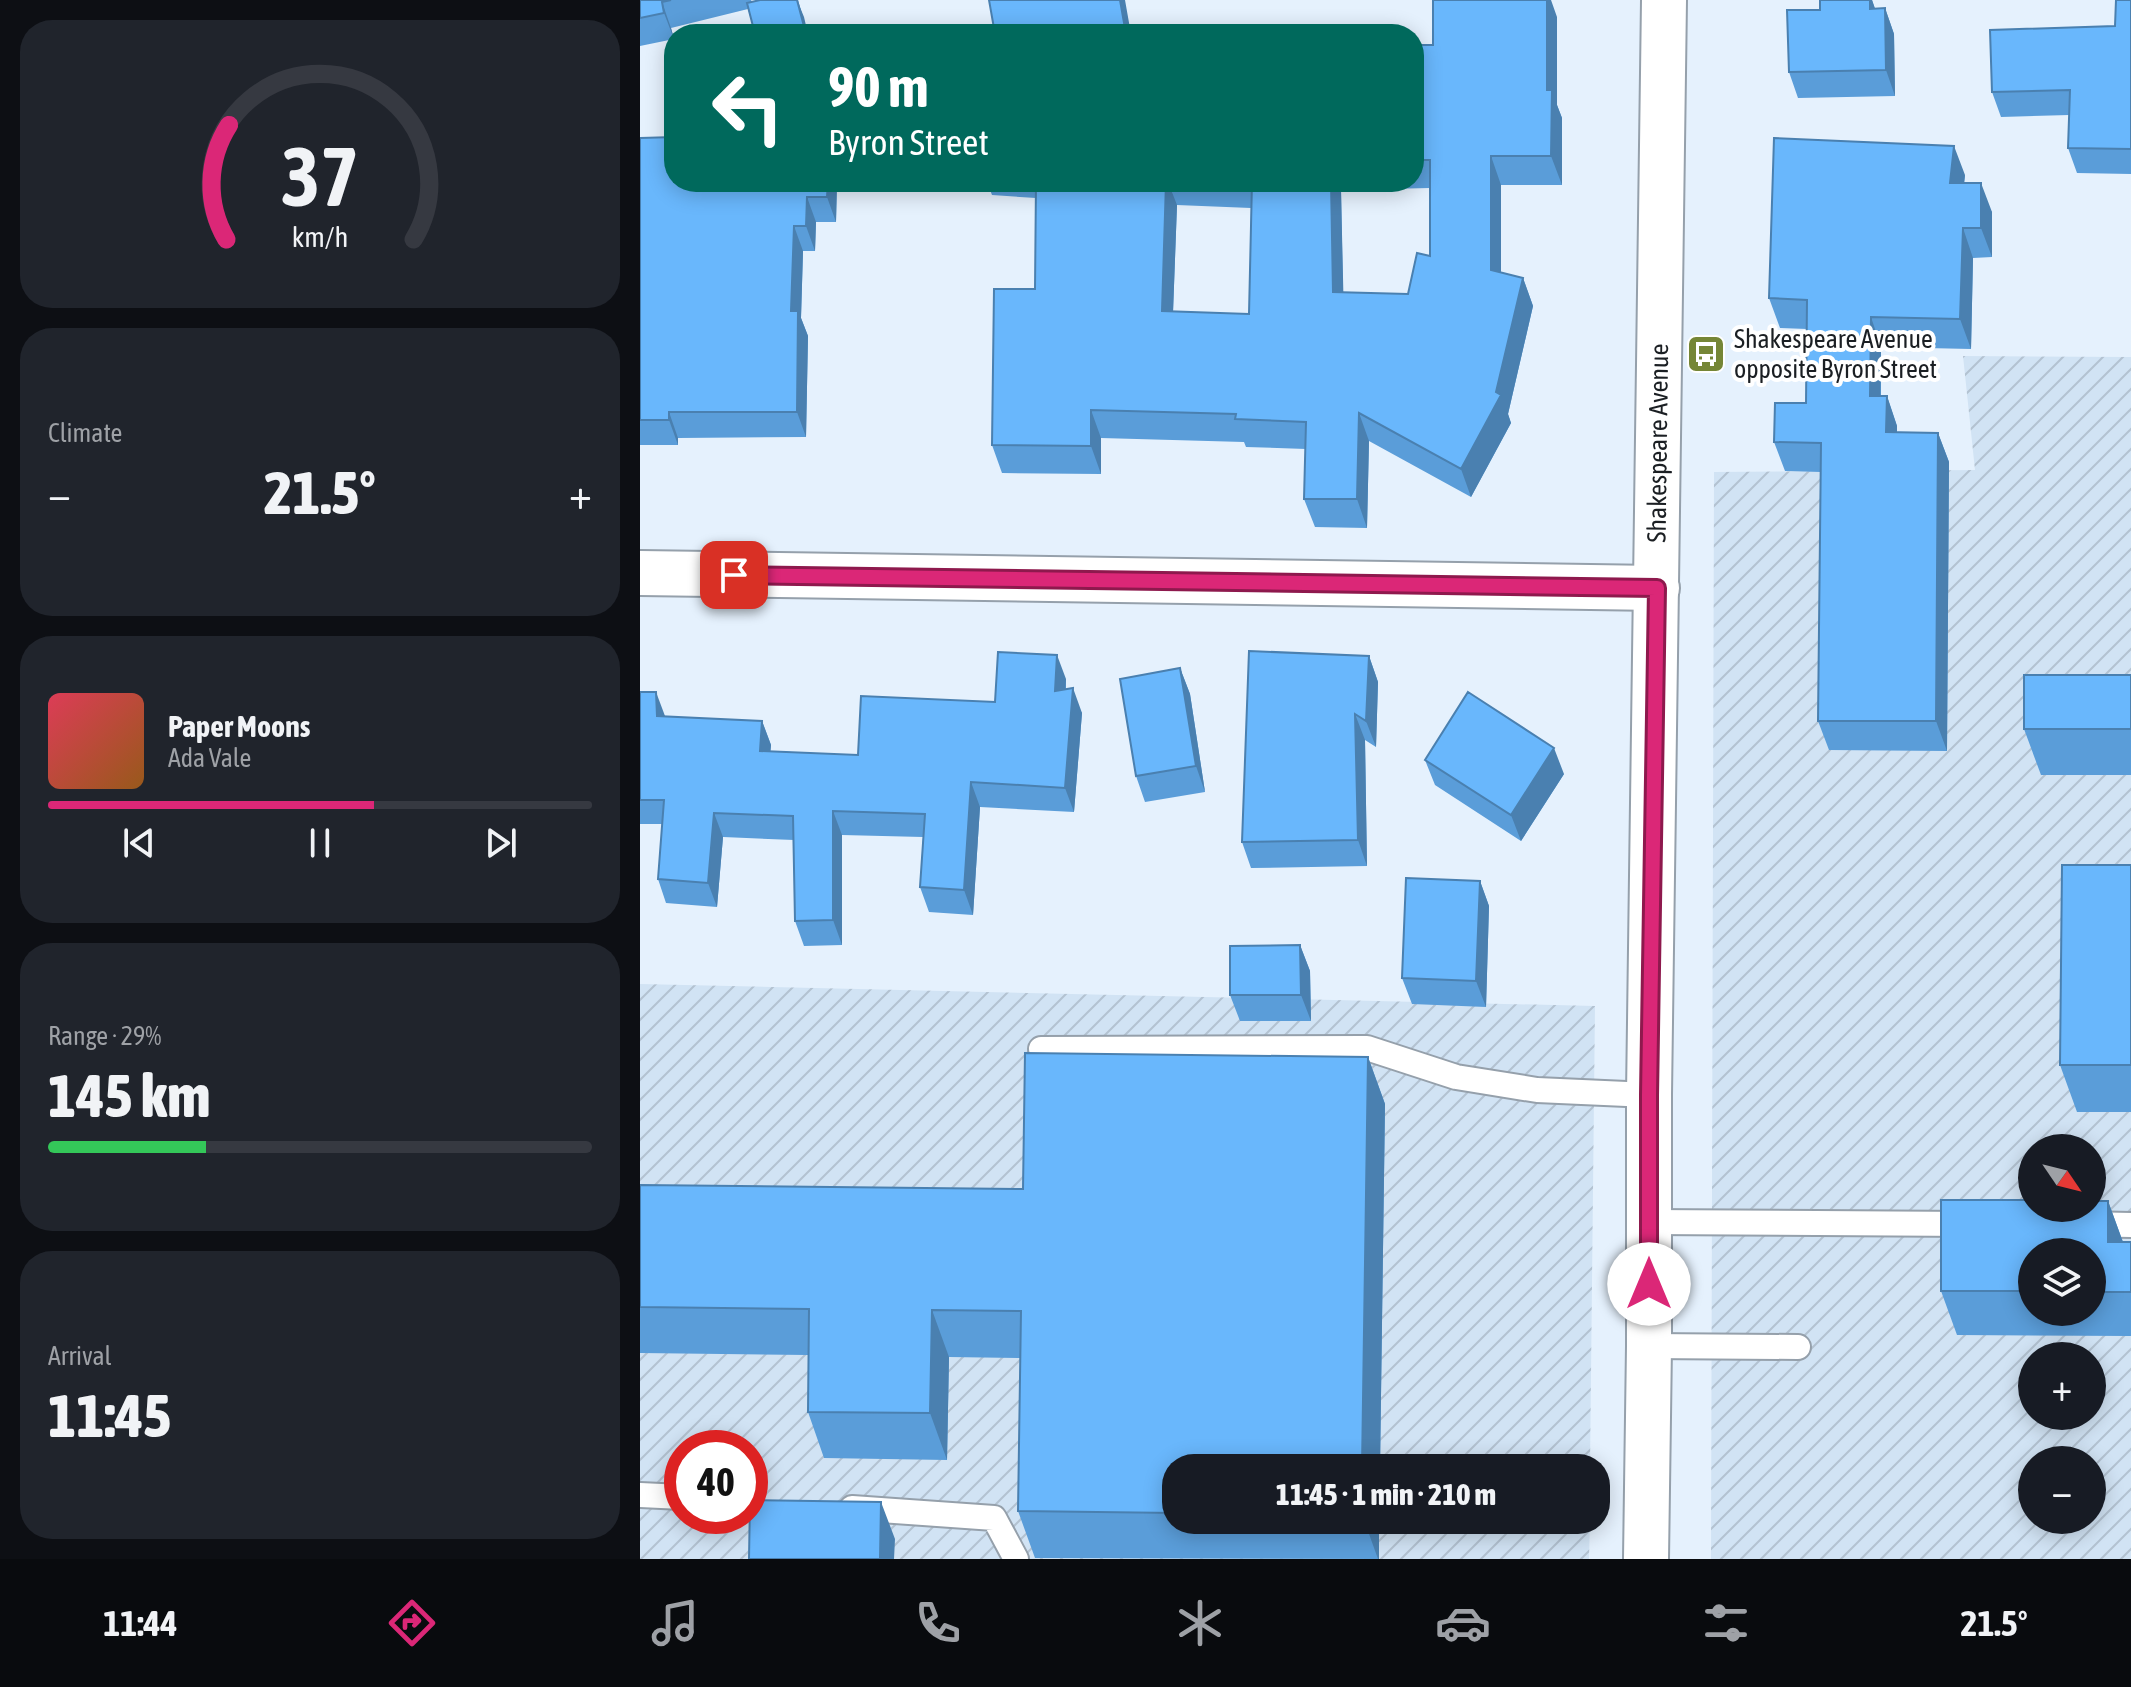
<!DOCTYPE html>
<meta charset="utf-8">
<style>
:root{--surface:#171b24;--page:#20242c;--text:#f1f3f6;--muted:#9ea1a6;--line:#363941;--accent:#db2777}
body{margin:0;font-family:"Asap Condensed",sans-serif;background:var(--page);color:var(--text);height:100vh;display:flex;flex-direction:column;font-size:30px;white-space:nowrap}
*{box-sizing:border-box;margin:0}
p{font-size:26px;color:var(--muted)}
.icon{flex:none;width:44px;height:44px;fill:none;stroke:currentColor;stroke-width:2;stroke-linecap:round;stroke-linejoin:round}
.map{position:relative;flex:1;overflow:hidden}
.panel{display:flex;flex-direction:column;gap:20px;padding:20px;background:#0d0f14;width:640px}
.panel>*{flex:none}
.hud{position:absolute;left:24px;top:24px;width:760px;height:168px;border-radius:32px;box-shadow:0 4px 20px #0003;background:#00695c;color:#fff;overflow:hidden}
.needle{width:52px;rotate:125deg}
.fabs{position:absolute;left:1378px;top:1134px;display:grid;gap:16px}
.fabs a{display:grid;place-items:center;width:88px;height:88px;border-radius:50%;background:var(--surface);box-shadow:0 4px 20px #0003;font-size:40px}
.speed{position:absolute;left:24px;top:1430px;display:flex;gap:16px;font-size:40px;font-weight:700;text-align:center}
.speed>*{display:grid;place-content:center;width:104px;height:104px;border-radius:50%;background:var(--surface);box-shadow:0 4px 20px #0003;line-height:1}
.speed .limit{border:12px solid #d22;background:#fff;color:#111}
.pin{position:absolute;display:grid;place-items:center;width:68px;height:68px;color:#fff;margin:-34px;border-radius:16px;box-shadow:0 4px 12px #0006}
.me{position:absolute;width:88px;margin:-44px;rotate:0deg;stroke-linejoin:round;filter:drop-shadow(0 0 6px #0008)}
.turn{display:flex;align-items:center;gap:28px;height:168px;padding:0 32px;font-size:36px}
.turn .icon{width:104px;height:104px;stroke-width:2.5}
.turn b{display:block;font-size:56px;line-height:68px}
.big{font-size:60px;font-weight:800;line-height:1.1}
.panel .widget{flex:1;display:flex;flex-direction:column;justify-content:center;gap:12px;min-width:0;padding:0 28px;border-radius:32px;background:var(--page)}
.panel .dial{align-items:center;gap:0}
.dial svg{height:208px;overflow:visible;fill:none;stroke:var(--line);stroke-width:7;stroke-linecap:round;text-anchor:middle}
.dial text{fill:var(--text);stroke:none}
.song{display:flex;align-items:center;gap:24px}
.cover{width:96px;height:96px;border-radius:12px;background:linear-gradient(135deg,hsl(350 70% 55%),hsl(30 70% 35%))}
.played{height:8px;border-radius:4px;background:linear-gradient(90deg,var(--accent) 60%,var(--line) 60%)}
.keys{display:flex;justify-content:space-around;direction:ltr}
.heat{display:flex;justify-content:space-between;align-items:center;font-size:44px;direction:ltr}
.charge{height:12px;border-radius:6px;background:linear-gradient(90deg,#34c759 29%,var(--line) 0)}
.trip{position:absolute;left:522px;top:1454px;width:448px;height:80px;border-radius:32px;background:var(--surface);box-shadow:0 4px 20px #0003;font-weight:800;line-height:80px;text-align:center}
.menu{display:flex;height:128px;justify-content:space-around;align-items:center;background:#090b0e;color:var(--muted)}
.menu .icon{width:56px;height:56px}
.menu .active{color:var(--accent)}
.menu b{font-size:36px;color:var(--text)}
main{display:flex;flex:1;min-height:0}
.map>svg:first-child{display:block}
.industrial{fill:url(#industrial-furrows);fill-rule:evenodd}
.lines{fill:none;stroke-linecap:round;stroke-linejoin:round}
.lane-casing{stroke:#95a0ab;stroke-width:28}
.street-casing{stroke:#95a0ab;stroke-width:48}
.secondary-casing{stroke:#95a0ab;stroke-width:48}
.lane{stroke:#fff;stroke-width:24}
.street{stroke:#fff;stroke-width:44}
.secondary{stroke:#fff;stroke-width:44}
.wall{fill:#5a9dd9;fill-rule:evenodd}
.shaded-wall{fill:#4a80b0}
.building{fill:#69b7fc;stroke:#4a80b0;stroke-width:2}
.route-casing{stroke:#8e194d;stroke-width:20}
.route{stroke:#db2777;stroke-width:14}
.labels{text-anchor:middle;stroke-width:8;stroke-linejoin:round;paint-order:stroke}
.poi-label{font-size:26px;fill:#1b1f23;stroke:#fff;text-anchor:start}
.street-label{font-size:26px;fill:#1b1f23;stroke:#fff}
</style>
<main>
<section class="panel">
<div class="widget dial"><svg viewBox="0 0 100 80">
<path d="M14 69A42 42 0 1 1 86 69"/>
<path d="M14 69A42 42 0 0 1 15 25" stroke="#db2777"/>
<text x="50" y="56" font-size="32" font-weight="700">37</text>
<text x="50" y="72" font-size="11">km/h</text>
</svg></div>
<div class="widget"><p>Climate</p>
<div class="heat"><a>−</a><b class="big">21.5°</b><a>+</a></div>
</div>
<div class="widget">
<div class="song"><i class="cover"></i><div><b>Paper Moons</b><p>Ada Vale</p></div></div>
<div class="played"></div>
<div class="keys"><svg class="icon" aria-label="previous" viewBox="0 0 24 24"><path d="M18 5L8 12l10 7zM5 5v14"/></svg><svg class="icon" aria-label="pause" viewBox="0 0 24 24"><path d="M8 5v14M16 5v14"/></svg><svg class="icon" aria-label="next" viewBox="0 0 24 24"><path d="M6 5l10 7-10 7zM19 5v14"/></svg></div>
</div>
<div class="widget"><p>Range · 29%</p><b class="big">145 km</b><div class="charge"></div></div>
<div class="widget"><p>Arrival</p><b class="big">11:45</b></div>
</section>
<div class="map">
<svg width="1491" height="1559" viewBox="0 0 1491 1559">
<defs>
<pattern id="industrial-furrows" width="10" height="10" patternUnits="userSpaceOnUse" patternTransform="scale(2)"><rect width="10" height="10" fill="#d1e3f4"/><path d="M-1 1l2-2M0 10L10 0M9 11l2-2" fill="none" stroke="#b3c2d1"/></pattern>
</defs>
<rect width="100%" height="100%" fill="#e5f1fd"/>
<!-- industrial -->
<path class="industrial" d="M1323,356l168,1v1202h-420l3,-1087 261,-2zM1392,1148h60v60h-60zM1392,1252h60v60h-60zM1392,1356h60v60h-60zM1392,1460h60v60h-60z
M0,984l955,22 -5,462h-414v52h414l-1,39h-949zM42,1448h68v68h-68z"/>
<g class="lines">
<defs>
<path id="lane" d="M401,1049l326,-1 89,29 81,13 112,5
M1009,1222l322,2
M1444,1224l47,1
M1009,1346l149,1
M0,1495l42,2
M212,1508l142,10 22,41"/>
<path id="street" d="M0,573l1017,15"/>
<g id="secondary">
<path id="s1" d="M1006,1559l3,-213v-251l15,-1095"/>
</g>
</defs>
<!-- lane casing -->
<use href="#lane" class="lane-casing"/>
<!-- street casing -->
<use href="#street" class="street-casing"/>
<!-- secondary casing -->
<use href="#secondary" class="secondary-casing"/>
<!-- lane -->
<use href="#lane" class="lane"/>
<!-- street -->
<use href="#street" class="street"/>
<!-- secondary -->
<use href="#secondary" class="secondary"/>
</g>
<!-- wall -->
<path class="wall" d="M0,0h111l1,2 8,-2h38l10,34h-53l-7,-25 -77,19 3,11 -34,7z
M1232,0l3,9 10,-1 9,26 1,62 -97,2 -9,-26 31,-62z
M1491,0v174l-54,-1 -9,-25 1,-33 -68,2 -9,-25 123,-66z
M917,17v88l5,13v67h-61v88l22,5 10,28 -25,108 3,9 -40,74 -102,-56 -2,87 -52,-1 -11,-28 2,-50 -60,-2 -2,-5 -143,-4v36l-99,-1 -10,-28 43,-156 1,-91 -44,-3 -5,-13h427v-137h19zM790,188v68l-22,38 -65,-2 -2,-102zM537,205l74,3 -2,106 -76,-2z
M0,138l34,44h163l-1,40h-20l-1,29h-12l-2,67 7,18 -2,101 -128,1v7h-38z
M1325,175l-1,8 28,29v45l-19,1 -2,91 -90,-2v49h6l10,30v7h41l11,29 -2,289 -118,-1 -11,-29 3,-249 -36,-1 -11,-29 32,-39 1,-74 -27,-1 -11,-30z
M729,656l9,26 -2,65 -11,-7 2,126 -116,2 -9,-26z
M540,668l10,26 15,98 -60,10 -9,-26z
M1491,675v100h-90l-17,-46z
M426,679v10l16,24 -8,99 -94,-5 -7,108 -44,-3 -9,-25 3,-50 -81,-2v110l-38,1 -9,-25 -1,-81 -71,-3 -6,70 -51,-4 -8,-24 4,-55h-22v-132l25,25 97,4 9,24 -1,6 88,4 137,-53z
M785,760l139,14 -43,67 -86,-56z
M1491,865v247h-54l-17,-47z
M840,881l9,25 -3,101 -74,-3 -10,-26z
M660,945l10,26 1,50h-71l-10,-26z
M728,1057l17,47 -5,364h-204v52h203v39l-344,-1 -17,-47 2,-153 -71,-1 -2,103 -123,-2 -16,-46v-57l-168,-2v-168l383,4z
M1468,1201l15,41h8v94l-174,-1 -16,-44zM1392,1252h60v60h-60z"/>
<!-- shaded-wall -->
<path class="shaded-wall" d="M157,0l7,17 4,17h-2z
M480,0h5l6,34h-5z
M902,0h9l6,17v88l5,13v67l-11,-29z
M1230,0h2l7,20 -9,-11z
M22,2l9,26 3,11 -10,-26z
M1245,8l9,26 1,62 -9,-26z
M1314,146l11,29 -4,38 -11,-30z
M851,156l10,29v114l-10,-29z
M188,182h9l-1,40 -9,-25z
M526,182h2l9,23 -5,135 -10,-29z
M691,182h7l3,8 3,131 -11,-29z
M1341,183l11,29v45l-11,-29z
M167,197l9,25 -1,29 -9,-25z
M154,226l9,25 -2,67 7,18 -2,101 -9,-25 -6,-101z
M1323,228l10,30 -2,91 -11,-30z
M883,278l10,28 -25,108 3,9 -40,74 -10,-28 35,-77z
M1231,317l10,30 -1,78 -10,-29z
M1247,396l10,30v36l-11,-30z
M451,410l10,28v36l-10,-28z
M29,412l9,26v7l-9,-25z
M719,413l10,28 -2,87 -10,-29z
M1298,433l11,29 -2,289 -11,-30z
M417,655l9,24 -2,37 -9,-25z
M729,656l9,26 -2,65 -10,-26z
M540,668l10,26 15,98 -9,-26z
M433,688l9,25 -8,99 -9,-24z
M16,692l9,24h-8z
M715,714l10,26 2,126 -9,-26z
M122,721l9,24 -2,30 -9,-24z
M914,748l10,26 -43,67 -10,-26z
M331,782l9,25 -7,108 -9,-25z
M193,811l9,24v110l-9,-25z
M74,813l9,24 -6,70 -9,-24z
M840,881l9,25 -3,101 -10,-26z
M660,945l10,26 1,50 -10,-26z
M728,1057l17,47 -5,364h-18z
M1468,1201l16,44 -16,-3z
M292,1310l17,47 -2,103 -17,-47z
M241,1502l14,37 -1,20h-14z
M724,1520h15v39h-1z"/>
<!-- building -->
<path class="building" d="M0,0h31l-9,2 2,11 -24,5z
M120,0h37l9,34h-51l-8,-31z
M349,0h131l6,34h-131z
M793,0h114v90h5l-1,66h-60v114l32,8 -27,114 5,3 -40,74 -102,-56 -2,86h-53l2,-77 -71,-3 1,-5 -145,-4v36l-99,-1 2,-156h41l1,-107h130l-4,129 87,3 3,-132h79l2,110 75,2 9,-41 13,3v-96h-16v-115h19z
M1180,0h50v9l15,-1 1,62 -97,2 -2,-62h33z
M1476,0h15v149l-63,-1 2,-58 -78,2 -2,-62 125,-4z
M34,137v45h154l-1,15h-20l-1,29h-12l-3,85h7l-1,101h-128v8h-29v-282z
M1134,138l180,8 -4,37h31v45h-18l-3,91 -89,-2 -1,79h17l-1,36 52,1 -2,288h-118l3,-278 -47,-1 1,-39h31l1,-103 -38,-2z
M609,651l120,5 -3,65 -11,-7 3,126 -116,2z
M358,652l59,3 -2,36 18,-3 -8,100 -94,-6 -7,108 -44,-3 5,-73 -92,-3v109l-38,1 -2,-105 -79,-3 -6,70 -50,-4 6,-79h-24v-108h16l1,24 105,5 -2,30 98,4 3,-59 134,6z
M540,668l16,98 -60,10 -16,-97z
M1384,675h107v54h-107z
M828,692l86,56 -43,67 -86,-55z
M1422,865h69v200h-71z
M766,878l74,3 -4,100 -74,-3z
M660,945l1,50h-71v-49z
M385,1053l343,4 -6,411h-186v45l-158,-2 3,-200 -89,-1 -2,103 -122,-1 1,-103 -169,-2v-122l383,4z
M1301,1200h91v8h60v-7h16v41h23v50h-39v-40h-60v39h-91z
M110,1500l131,2 -1,57h-131z"/>
<g class="lines">
<defs>
<path id="route" d="M94,575l923,13 -8,507v189"/>
</defs>
<!-- route casing -->
<use href="#route" class="route-casing"/>
<!-- route -->
<use href="#route" class="route"/>
</g>
<!-- icons -->
<defs>
<symbol id="bus-square" viewBox="-11 -11 22 22"><rect x="-9" y="-9" width="18" height="18" rx="4" fill="#758636" stroke="#fff"/><path d="M-5-6H5V4H4V6H2V4H-2V6H-4V4H-5ZM-3.5-4V0h7V-4ZM-3.5 1.2v1.5H-2V1.2ZM2 1.2v1.5H3.5V1.2Z" fill="#fff"/></symbol>
</defs>
<g fill-rule="evenodd">
<use href="#bus-square" x="1044" y="332" width="44" height="44"/>
</g>
<g class="labels">
<!-- poi labels -->
<g class="poi-label">
<text x="1094" y="348">Shakespeare Avenue<tspan x="1094" dy="30">opposite Byron Street</tspan></text>
</g>
<!-- street labels -->
<g class="street-label">
<text dy="9" stroke="none"><textPath href="#s1" startOffset="1116">Shakespeare Avenue</textPath></text>
</g>
</g>
</svg>
<div class="fabs">
<a><svg class="needle" viewBox="-14 -14 28 28"><path d="M0-13l5 13h-10z" fill="#e53935"/><path d="M0 13l5-13h-10z" fill="#9ea1a6"/></svg></a>
<a><svg class="icon" aria-label="layers" viewBox="0 0 24 24"><path d="M12 4l9 5-9 5-9-5zM3 14l9 5 9-5"/></svg></a>
<a>+</a>
<a>−</a>
</div>
<div class="speed"><div class="limit">40</div></div>
<div class="pin" style="left:94px;top:575px;background:#d93025"><svg class="icon" aria-label="arrive" viewBox="0 0 24 24"><path d="M6 21V4h12l-3 4 3 4H6"/></svg></div>
<svg class="me" style="left:1009px;top:1284px" viewBox="-20 -20 40 40"><circle r="19" fill="#fff"/><path d="M0-13L10 11 0 6-10 11z" fill="#db2777"/></svg>
<div class="trip">11:45 · 1 min · 210 m</div>
<div class="hud">
<div class="turn"><svg class="icon" aria-label="left" viewBox="0 0 24 24"><path d="M17 20v-9H6M10 6l-5 5 5 5"/></svg><div><b>90 m</b>Byron Street</div></div>
</div>
</div>
</main>
<nav class="menu">
<b>11:44</b>
<svg class="icon active" aria-label="directions" viewBox="0 0 24 24"><path d="M12 3l9 9-9 9-9-9zM9 14v-3h6M13 9l2 2-2 2"/></svg>
<svg class="icon" aria-label="music" viewBox="0 0 24 24"><path d="M9 18V5l10-2v13"/><circle cx="6" cy="18" r="3"/><circle cx="16" cy="16" r="3"/></svg>
<svg class="icon" aria-label="phone" viewBox="0 0 24 24"><path d="M5 4h4l2 5-3 2q2 4 5 5l2-3 5 2v4C11 20 4 13 5 4z"/></svg>
<svg class="icon" aria-label="climate" viewBox="0 0 24 24"><path d="M12 3v18M4 7l16 10M4 17L20 7"/></svg>
<svg class="icon" aria-label="car" viewBox="0 0 24 24"><path d="M5 17H2v-5l4-1 3-4h7l3 4 3 1v5h-3M9 17h6M6 11h13"/><circle cx="7" cy="17" r="2"/><circle cx="17" cy="17" r="2"/></svg>
<svg class="icon" aria-label="filters" viewBox="0 0 24 24"><path d="M4 7h16M4 17h16"/><circle cx="9" cy="7" r="2"/><circle cx="15" cy="17" r="2"/></svg>
<b>21.5°</b>
</nav>
